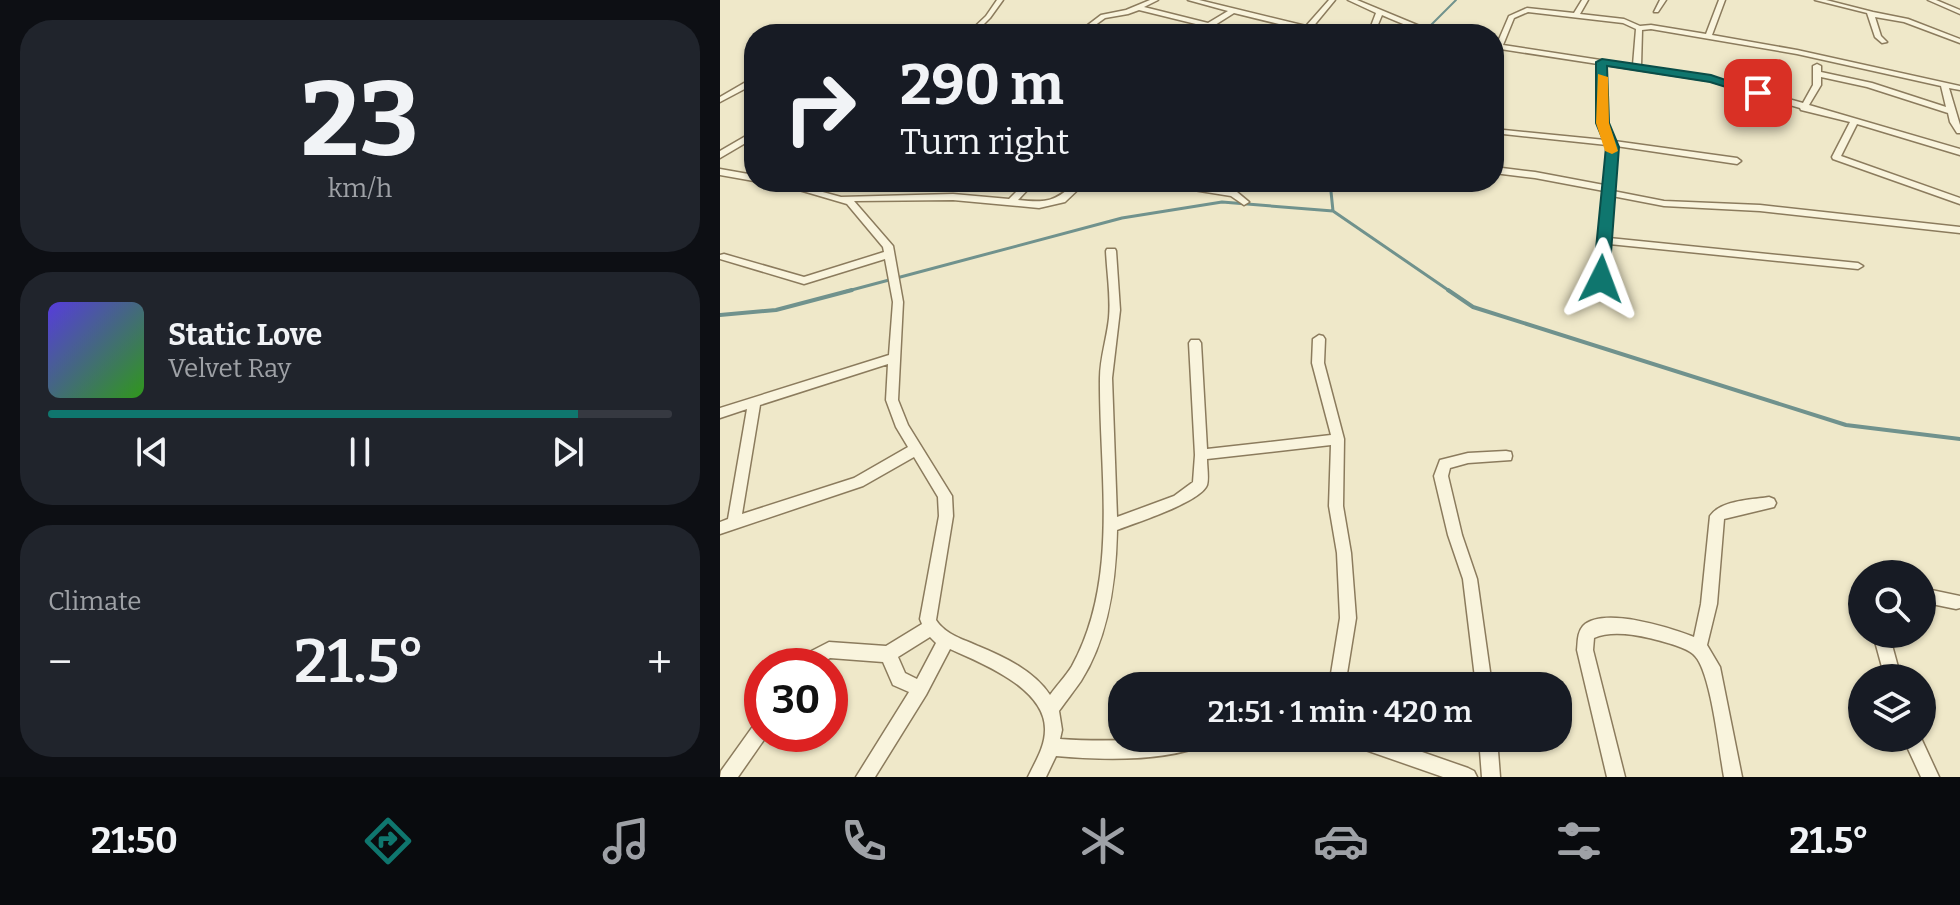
<!DOCTYPE html>
<meta charset="utf-8">
<style>
:root{--surface:#171b24;--page:#20242c;--text:#f1f3f6;--muted:#9ea1a6;--line:#363941;--accent:#0f766e}
body{margin:0;font-family:Bitter,serif;background:var(--page);color:var(--text);height:100vh;display:flex;flex-direction:column;font-size:30px;white-space:nowrap}
*{box-sizing:border-box;margin:0}
p{font-size:26px;color:var(--muted)}
.icon{flex:none;width:44px;height:44px;fill:none;stroke:currentColor;stroke-width:2;stroke-linecap:round;stroke-linejoin:round}
.map{position:relative;flex:1;overflow:hidden}
.sheet{display:flex;flex-direction:column;gap:20px;padding:20px;background:#0d0f14;width:720px}
.sheet>*{flex:none}
.banner{position:absolute;left:24px;top:24px;width:760px;height:168px;border-radius:32px;box-shadow:0 2px 6px #0004;background:#171b24;color:var(--text);overflow:hidden}
.buttons{position:absolute;left:1128px;top:560px;display:grid;gap:16px}
.buttons a{display:grid;place-items:center;width:88px;height:88px;border-radius:50%;background:var(--surface);box-shadow:0 2px 6px #0004;font-size:40px}
.speed{position:absolute;left:24px;top:648px;display:flex;gap:16px;font-size:40px;font-weight:700;text-align:center}
.speed>*{display:grid;place-content:center;width:104px;height:104px;border-radius:50%;background:var(--surface);box-shadow:0 2px 6px #0004;line-height:1}
.speed .limit{border:12px solid #d22;background:#fff;color:#111}
.pin{position:absolute;display:grid;place-items:center;width:68px;height:68px;color:#fff;margin:-34px;border-radius:16px;box-shadow:0 4px 12px #0006}
.me{position:absolute;width:88px;margin:-44px;rotate:3deg;stroke-linejoin:round;filter:drop-shadow(0 0 6px #0008)}
.turn{display:flex;align-items:center;gap:28px;height:168px;padding:0 24px;font-size:36px}
.turn .icon{width:104px;height:104px;stroke-width:2.5}
.turn b{display:block;font-size:56px;line-height:68px}
.big{font-size:60px;font-weight:600;line-height:1.1}
.sheet .card{flex:1;display:flex;flex-direction:column;justify-content:center;gap:12px;min-width:0;padding:0 28px;border-radius:32px;background:var(--page)}
.sheet .dial{align-items:center;gap:0}
.dial b{font-size:104px;line-height:1}
.song{display:flex;align-items:center;gap:24px}
.cover{width:96px;height:96px;border-radius:12px;background:linear-gradient(135deg,hsl(250 70% 55%),hsl(110 70% 35%))}
.played{height:8px;border-radius:4px;background:linear-gradient(90deg,var(--accent) 85%,var(--line) 85%)}
.keys{display:flex;justify-content:space-around;direction:ltr}
.heat{display:flex;justify-content:space-between;align-items:center;font-size:44px;direction:ltr}
.trip{position:absolute;left:388px;top:672px;width:464px;height:80px;border-radius:32px;background:var(--surface);box-shadow:0 2px 6px #0004;font-weight:600;line-height:80px;text-align:center}
.tabs{display:flex;height:128px;justify-content:space-around;align-items:center;background:#090b0e;color:var(--muted)}
.tabs .icon{width:56px;height:56px}
.tabs .active{color:var(--accent)}
.tabs b{font-size:36px;color:var(--text)}
main{display:flex;flex:1;min-height:0}
.map>svg:first-child{display:block}
.lines{fill:none;stroke-linecap:round;stroke-linejoin:round}
.stream-far2{stroke:#70928d;stroke-width:2}
.stream-far1{stroke:#70928d;stroke-width:3}
.stream{stroke:#70928d;stroke-width:4}
.street-casing{stroke:#8b7b5d;stroke-width:3}
.street{fill:#f9f4dd;fill-rule:evenodd}
.route{fill:#0f766e;stroke:#0a4d48;stroke-width:2}
.slow{fill:#f59e0b}
</style>
<main>
<section class="sheet">
<div class="card dial"><b>23</b><p>km/h</p></div>
<div class="card">
<div class="song"><i class="cover"></i><div><b>Static Love</b><p>Velvet Ray</p></div></div>
<div class="played"></div>
<div class="keys"><svg class="icon" aria-label="previous" viewBox="0 0 24 24"><path d="M18 5L8 12l10 7zM5 5v14"/></svg><svg class="icon" aria-label="pause" viewBox="0 0 24 24"><path d="M8 5v14M16 5v14"/></svg><svg class="icon" aria-label="next" viewBox="0 0 24 24"><path d="M6 5l10 7-10 7zM19 5v14"/></svg></div>
</div>
<div class="card"><p>Climate</p>
<div class="heat"><a>−</a><b class="big">21.5°</b><a>+</a></div>
</div>
</section>
<div class="map">
<svg width="1240" height="777" viewBox="0 0 1240 777">
<rect width="100%" height="100%" fill="#efe8c9"/>
<g class="lines">
<!-- stream-far2 -->
<path class="stream-far2" d="M709,34l1,-8 26,-26"/>
<!-- stream-far1 -->
<path class="stream-far1" d="M610,182l3,29
M124,292l278,-74 100,-16 111,9 118,81"/>
<!-- stream -->
<path class="stream" d="M728,290l25,17 373,118 114,14
M0,315l56,-5 76,-20"/>
<defs>
<path id="street" d="M277,0h6l-13,18 -16,16h-7l19,-18z
M430,0h8l-14,7 64,16 20,-12 -40,-11h11l107,26 23,-26h6l-28,34h-7l3,-4 -69,-17 -19,12 30,9h-11l-24,-6 -9,6h-8l11,-8 -65,-16 -11,4 -23,4 -22,16h-7l25,-19 25,-5z
M628,0h9l65,27 25,7c-23,0 -44,-10 -65,-19l-8,19h-6l8,-21z
M862,0h6l-8,14 44,5 16,7 11,-1 55,9 13,-34h6l-13,35 85,15 163,36v4l-11,-2 11,37v8h-3l-7,-11 -2,-9 -81,-26 -46,-10v8l-12,20 151,44v6l-103,-31 -16,32 119,42v6l-127,-45 -1,-2 18,-35 -49,-12 -1,-2 -90,-27 -104,-16 1,58 7,18 123,17 4,3 -4,3 -121,-18 -3,45 51,10 96,4 200,22v6l-200,-22 -96,-5 -52,-10 -3,42 249,25 5,3 -5,3 -249,-25 -3,35 -5,3 -4,-1 -1,-2 8,-88 -69,-13 -41,-5v-6l41,5 69,13 3,-40 -113,-12v-4l111,11 -6,-17 -1,-59 -104,-16v-4h3l12,-28 18,-8 47,5zM808,12l95,11 13,6 -3,36 -130,-20 11,-27zM931,29l146,25 144,32 5,21 -74,-24 -51,-11v-6l-4,-2 -4,2v19l-10,18 -92,-26 -70,-11 1,-36z
M940,0h6l-8,12h-4z
M1095,0h11l47,12 35,7 52,20v4l-56,-21 -29,-5 6,19 6,6 -5,1 -7,-6 -8,-24z
M1208,0h8l24,10v4z
M31,79h3v5l-34,18v-5z
M31,133h3v5l-34,20v-7z
M0,169l34,6v6l-34,-6z
M52,182h14l55,15 112,-3 56,5 17,-17h9l-17,18c30,3 36,2 59,-18h9l-21,20 -26,6 -86,-8 -99,1 39,45 10,56 -5,98 10,25 44,71 1,20 -17,104c10,15 27,19 42,26 27,11 56,25 72,49 7,-10 16,-19 22,-29 48,-88 27,-193 28,-288 0,-20 7,-40 9,-60 2,-22 -2,-45 -3,-67l1,-2h8l1,2 4,59 -8,68 5,139 57,-21 19,-14 2,-27 -6,-112 2,-3h8l2,3 6,106 124,-14 -19,-72 1,-24 6,-4 4,1 2,3 -1,24 20,76 -1,67 8,47 5,65 -11,68h-16l11,-68 -3,-65 -8,-47 2,-61 -124,14c0,8 2,19 0,26 -6,17 -72,38 -90,45 -1,51 -8,107 -36,151 -7,10 -15,20 -22,30l3,19 -2,9c50,4 100,-1 150,-1l-3,6c-42,18 -106,16 -151,12l-10,21h-18c7,-15 17,-30 17,-47 1,-42 -64,-67 -95,-81l-24,46 -51,82h-19l53,-85 -16,-7 -10,-23 -53,-4 -14,8h-24l2,-6 35,-18 57,4 36,-22 -2,-5 19,-103 -1,-19 -24,-40 -51,29 -143,48v-12l8,-3 19,-110 -27,9v-10l169,-53 4,-53 -8,-43 -81,25 -84,-25v-4l4,-1 80,23 80,-25 -1,-5 -36,-43zM168,364l-2,36 10,27 12,20 -54,31 -112,36 18,-109zM210,637l6,6 -19,36 -12,-6 -7,-16z
M459,182h8l1,2 49,8 12,10 -5,3 -13,-9 -50,-8z
M786,451l5,1 1,4 -1,4 -43,3 -18,5 -2,8 14,59 15,44 15,107h-16l-13,-107 -15,-44 -14,-59 6,-16 28,-7z
M1049,497l5,2 2,4 -2,4 -50,12 -7,85 -10,41 13,22 22,110h-18c-5,-27 -13,-104 -29,-121 -7,-9 -34,-15 -46,-18 -17,-4 -40,-7 -55,0l-1,12 32,127h-18l-30,-127c1,-8 0,-17 6,-24 20,-20 88,2 111,11l7,-33 9,-88c11,-16 41,-16 59,-19z
M1202,588l38,8v12l-4,1 -34,-7z
M1153,634h16l12,44h-16z
M42,720v14h6l-30,43h-18l1,-6 35,-49z
M628,738h34l86,30 6,3 3,6h-34l-86,-30 -6,-3z
M759,738h18l3,39h-18z
M1183,738h18l18,39h-18z"/>
</defs>
<!-- street casing -->
<use href="#street" class="street-casing"/>
<!-- street -->
<use href="#street" class="street"/>
</g>
<!-- route -->
<path class="route" d="M882,59l109,16 53,18 -6,4 -48,-15 -103,-16 2,57 10,24 -10,132 -8,5 -8,-5 13,-132 -10,-24v-61z"/>
<!-- slow -->
<path class="slow" d="M878,74l10,3 1,46 9,28 -6,3 -7,-3 -9,-28z"/>
</svg>
<div class="buttons">
<a><svg class="icon" aria-label="search" viewBox="0 0 24 24"><circle cx="10" cy="10" r="6"/><path d="M15 15l6 6"/></svg></a>
<a><svg class="icon" aria-label="layers" viewBox="0 0 24 24"><path d="M12 4l9 5-9 5-9-5zM3 14l9 5 9-5"/></svg></a>
</div>
<div class="speed"><div class="limit">30</div></div>
<div class="pin" style="left:1038px;top:93px;background:#d93025"><svg class="icon" aria-label="arrive" viewBox="0 0 24 24"><path d="M6 21V4h12l-3 4 3 4H6"/></svg></div>
<svg class="me" style="left:881px;top:279px" viewBox="-20 -20 40 40"><path d="M0-17L14 15 0 8-14 15z" fill="#0f766e" stroke="#fff" stroke-width="4"/></svg>
<div class="trip">21:51 · 1 min · 420 m</div>
<div class="banner">
<div class="turn"><svg class="icon" aria-label="right" viewBox="0 0 24 24"><path d="M7 20v-9h11M14 6l5 5-5 5"/></svg><div><b>290 m</b>Turn right</div></div>
</div>
</div>
</main>
<nav class="tabs">
<b>21:50</b>
<svg class="icon active" aria-label="directions" viewBox="0 0 24 24"><path d="M12 3l9 9-9 9-9-9zM9 14v-3h6M13 9l2 2-2 2"/></svg>
<svg class="icon" aria-label="music" viewBox="0 0 24 24"><path d="M9 18V5l10-2v13"/><circle cx="6" cy="18" r="3"/><circle cx="16" cy="16" r="3"/></svg>
<svg class="icon" aria-label="phone" viewBox="0 0 24 24"><path d="M5 4h4l2 5-3 2q2 4 5 5l2-3 5 2v4C11 20 4 13 5 4z"/></svg>
<svg class="icon" aria-label="climate" viewBox="0 0 24 24"><path d="M12 3v18M4 7l16 10M4 17L20 7"/></svg>
<svg class="icon" aria-label="car" viewBox="0 0 24 24"><path d="M5 17H2v-5l4-1 3-4h7l3 4 3 1v5h-3M9 17h6M6 11h13"/><circle cx="7" cy="17" r="2"/><circle cx="17" cy="17" r="2"/></svg>
<svg class="icon" aria-label="filters" viewBox="0 0 24 24"><path d="M4 7h16M4 17h16"/><circle cx="9" cy="7" r="2"/><circle cx="15" cy="17" r="2"/></svg>
<b>21.5°</b>
</nav>
